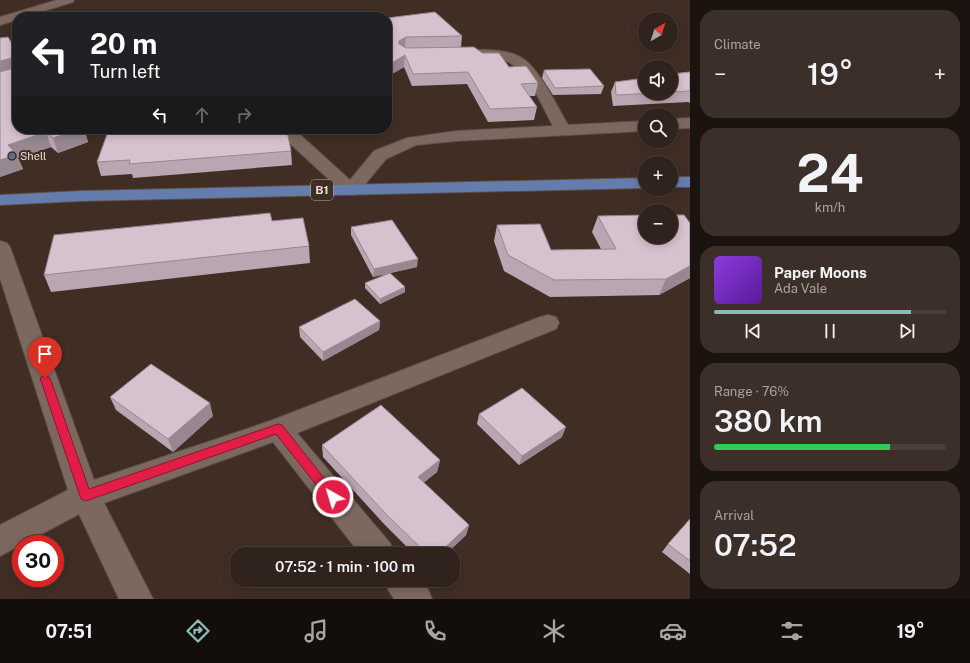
<!DOCTYPE html>
<meta charset="utf-8">
<style>
:root{--surface:#30221c;--page:#3c2f29;--text:#f1f3f6;--muted:#a8a4a3;--line:#4b3f3b;--accent:#8bbbb9}
body{margin:0;font-family:"Public Sans",sans-serif;background:var(--page);color:var(--text);height:100vh;display:flex;flex-direction:column;font-size:15px;white-space:nowrap}
*{box-sizing:border-box;margin:0}
p{font-size:13px;color:var(--muted)}
.icon{flex:none;width:22px;height:22px;fill:none;stroke:currentColor;stroke-width:2;stroke-linecap:round;stroke-linejoin:round}
.map{position:relative;flex:1;overflow:hidden}
.drawer{display:flex;flex-direction:column;gap:10px;padding:10px;background:#1a130f;width:280px}
.drawer>*{flex:none}
.banner{position:absolute;left:12px;top:12px;width:380px;height:122px;border-radius:16px;box-shadow:0 2px 10px #0003,0 0 0 1px var(--line);background:#202124;color:#fff;overflow:hidden}
.needle{width:26px;rotate:39deg}
.controls{position:absolute;left:638px;top:12px;display:grid;gap:8px}
.controls a{display:grid;place-items:center;width:40px;height:40px;border-radius:50%;background:var(--surface);box-shadow:0 2px 10px #0003,0 0 0 1px var(--line);font-size:20px}
.speed{position:absolute;left:12px;top:535px;display:flex;gap:8px;font-size:20px;font-weight:700;text-align:center}
.speed>*{display:grid;place-content:center;width:52px;height:52px;border-radius:50%;background:var(--surface);box-shadow:0 2px 10px #0003,0 0 0 1px var(--line);line-height:1}
.speed .limit{border:6px solid #d22;background:#fff;color:#111}
.pin{position:absolute;display:grid;place-items:center;width:34px;height:34px;color:#fff;margin:-41px -17px;border-radius:50% 50% 50% 0;rotate:-45deg;box-shadow:0 0 4px #0007}
.pin .icon{rotate:45deg}
.me{position:absolute;width:44px;margin:-22px;rotate:321deg;stroke-linejoin:round;filter:drop-shadow(0 0 3px #0008)}
.turn{display:flex;align-items:center;gap:14px;height:84px;padding:0 12px;font-size:18px}
.turn .icon{width:52px;height:52px;stroke-width:2.5}
.turn b{display:block;font-size:28px;line-height:34px}
.lanes{display:flex;align-items:center;height:38px;padding:0 12px;background:#0003;justify-content:center;gap:20px;direction:ltr}
.lanes .off{opacity:.35}
.big{font-size:30px;font-weight:600;line-height:1.1}
.drawer .card{flex:1;display:flex;flex-direction:column;justify-content:center;gap:6px;min-width:0;padding:0 14px;border-radius:16px;background:var(--page)}
.drawer .dial{align-items:center;gap:0}
.dial b{font-size:52px;line-height:1}
.song{display:flex;align-items:center;gap:12px}
.cover{width:48px;height:48px;border-radius:6px;background:linear-gradient(135deg,hsl(270 70% 55%),hsl(270 70% 35%))}
.played{height:4px;border-radius:2px;background:linear-gradient(90deg,var(--accent) 85%,var(--line) 85%)}
.keys{display:flex;justify-content:space-around;direction:ltr}
.heat{display:flex;justify-content:space-between;align-items:center;font-size:22px;direction:ltr}
.charge{height:6px;border-radius:3px;background:linear-gradient(90deg,#34c759 76%,var(--line) 0)}
.trip{position:absolute;left:230px;top:547px;width:230px;height:40px;border-radius:16px;background:var(--surface);box-shadow:0 2px 10px #0003,0 0 0 1px var(--line);font-weight:600;line-height:40px;text-align:center}
.dock{display:flex;height:64px;justify-content:space-around;align-items:center;background:#130e0b;color:var(--muted)}
.dock .icon{width:28px;height:28px}
.dock .selected{color:var(--accent)}
.dock b{font-size:18px;color:var(--text)}
main{display:flex;flex:1;min-height:0}
.map>svg:first-child{display:block}
.lines{fill:none;stroke-linecap:round;stroke-linejoin:round}
.minor-casing{stroke:#5c4d46;stroke-width:2}
.major-casing{stroke:#5c4d46;stroke-width:2}
.minor{fill:#7c685e;fill-rule:evenodd}
.major{fill:#657dac;fill-rule:evenodd}
.wall{fill:#b8a6b2}
.shaded-wall{fill:#968791}
.building{fill:#d6c1cf;stroke:#968791}
.route{fill:#e11d48;stroke:#92132f}
.service-dot{fill:#5c6f8a;stroke:#402e25;stroke-width:1.5}
.labels{text-anchor:middle;stroke-width:4;stroke-linejoin:round;paint-order:stroke}
.far-poi-label{font-size:11px;fill:#e8dcd6;stroke:#402e25;text-anchor:start}
.shield{fill:#402e25;stroke:#b6a8a1;stroke-width:1}
.shield-label{font-size:12px;font-weight:bold;fill:#e8dcd6}
</style>
<main>
<div class="map">
<svg width="690" height="599" viewBox="0 0 690 599">
<rect width="100%" height="100%" fill="#402e25"/>
<g class="lines">
<defs>
<path id="minor" d="M57,0h17l-1,2 -48,15h-8v3l-17,5v-8z
M473,50c16,-1 39,0 52,10 17,14 32,46 43,65l77,-4v10l-189,10 -40,4 -30,14 -29,35 -6,1 -6,-1 -71,-65h19l3,2 54,49 24,-29 33,-13 49,-7 97,-5c-11,-20 -27,-60 -50,-66 -12,-3 -24,-1 -35,-3l-1,-3 1,-3z
M690,118v10l-19,1v-10z
M0,241l7,2 3,4 84,233 176,-59 270,-104 8,-2 8,2 3,6 -3,6 -259,104 93,110 5,11h-35l-87,-112 -169,61 49,96h-34l-40,-85 -79,42v-31l68,-35 -68,-212z
M384,580h37l6,7 5,12h-38l-5,-8z"/>
<path id="major" d="M671,177h19v10h-19z
M645,178v10l-564,13 -81,4v-10l81,-4z"/>
</defs>
<!-- minor casing -->
<use href="#minor" class="minor-casing"/>
<!-- major casing -->
<use href="#major" class="major-casing"/>
<!-- minor -->
<use href="#minor" class="minor"/>
<!-- major -->
<use href="#major" class="major"/>
</g>
<!-- wall -->
<path class="wall" d="M387,18l75,18 -1,11 21,6 27,14 29,16 -3,13h-6l8,11 -3,13 -46,2 -21,-38 -55,2 -8,-19 -17,10z
M0,38l17,14v77h67l4,13 -30,11 -7,-6 -33,11 5,11 -23,8z
M544,70l60,16 -3,8 -48,1 -11,-17z
M690,72v31l-2,-1 -75,4 -2,-14 4,-10 30,11h26v-19z
M269,132l22,19 1,14 -159,13 -1,-4 -31,2 -4,-14z
M598,216l92,62 -31,17 -109,2 -46,-26 -10,-30 3,-16 54,25 50,-1 -9,-17z
M272,221l37,25 1,17 -259,29 -7,-17z
M351,227l66,40 -27,6 15,14v5l-25,12 -15,-16v-5l21,-9 -13,3 -22,-42z
M380,321l-1,9 -56,31 -23,-24 -1,-10z
M110,397l103,19 -40,36 -57,-42z
M479,414l83,23 -43,28 -42,-41z
M322,445l118,15 -3,12 -14,11 46,42 -3,10 -20,19h-32l-30,-30 -61,-67z
M690,519v55l-28,-22 6,-8z"/>
<!-- shaded-wall -->
<path class="shaded-wall" d="M406,37l-1,11 -7,5 1,-12z
M405,55l-1,12 -17,10v-11z
M12,58l5,13 -17,5v-15z
M81,129h3l4,13 -30,11 -5,-15z
M46,132l5,15 -33,11 5,11 -23,8v-17l8,-15z
M418,259l-1,8 -44,10 1,-8z
M690,266v12l-31,17 7,-16z
M405,287v5l-25,12v-5z
M380,321l-1,9 -56,31v-9z
M210,403l3,13 -40,36 -5,-13z
M566,427l-4,10 -43,28 3,-9z
M440,460l-3,12 -21,17 2,-12z
M469,525l-3,10 -20,19h-8z"/>
<!-- building -->
<path class="building" d="M435,12l27,24 -56,1 -7,4v3l7,4 68,-1 8,6h17l10,14 17,-1 3,4 9,13 -17,1 16,23 -47,2 -22,-37 -55,2 -8,-19 -18,11v-48z
M8,37l9,15v77h64l-28,9 -7,-6 -38,13 9,10 -17,5v-88l14,-4v-9l-2,-1 -12,3v-23z
M590,69l14,17 -49,2 -11,-18z
M690,72v19l-19,1v-18z
M645,78v15h12l-41,2 -1,-13z
M109,129h159l1,3 18,-1 4,20 -162,13 1,-4 -33,2z
M270,213l2,8 31,-3 6,28 -265,29 10,-40z
M645,215v22h26v-22h13l6,8v43l-24,13 -112,1 -46,-25 -11,-30 43,-1 11,26 65,-1 -18,-33z
M392,220l26,39 -44,10 -23,-42z
M390,273l15,14 -25,12 -15,-16z
M355,299l25,22 -57,31 -24,-25z
M151,364l59,39 -42,36 -58,-42z
M522,388l44,39 -44,29 -43,-42z
M381,405l59,55 -22,17 51,48 -31,29h-11l-42,-41 -63,-68z
M690,519v42l-22,-17z"/>
<!-- route -->
<path class="route" d="M45,375l5,3 39,111 189,-65 4,1 57,72 -2,4 -4,2 -4,-2 -53,-67 -190,67 -5,-2 -41,-121z"/>
<!-- markers -->
<circle class="service-dot" cx="12" cy="156" r="4"/>
<g class="labels">
<!-- far-poi labels -->
<g class="far-poi-label">
<text x="20" y="160">Shell</text>
</g>
<!-- shield labels -->
<rect class="shield" x="311" y="180" width="22" height="20" rx="3"/>
<g class="shield-label">
<text x="322" y="194">B1</text>
</g>
</g>
</svg>
<div class="controls">
<a><svg class="needle" viewBox="-14 -14 28 28"><path d="M0-13l5 13h-10z" fill="#e53935"/><path d="M0 13l5-13h-10z" fill="#a8a4a3"/></svg></a>
<a><svg class="icon" aria-label="sound" viewBox="0 0 24 24"><path d="M4 9h4l5-4v14l-5-4H4zM17 9q2 3 0 6"/></svg></a>
<a><svg class="icon" aria-label="search" viewBox="0 0 24 24"><circle cx="10" cy="10" r="6"/><path d="M15 15l6 6"/></svg></a>
<a>+</a>
<a>−</a>
</div>
<div class="speed"><div class="limit">30</div></div>
<div class="pin" style="left:45px;top:378px;background:#d93025"><svg class="icon" aria-label="arrive" viewBox="0 0 24 24"><path d="M6 21V4h12l-3 4 3 4H6"/></svg></div>
<svg class="me" style="left:333px;top:497px" viewBox="-20 -20 40 40"><circle r="17" fill="#e11d48" stroke="#fff" stroke-width="3"/><path d="M0-11L8 9 0 5-8 9z" fill="#fff"/></svg>
<div class="trip">07:52 · 1 min · 100 m</div>
<div class="banner">
<div class="turn"><svg class="icon" aria-label="left" viewBox="0 0 24 24"><path d="M17 20v-9H6M10 6l-5 5 5 5"/></svg><div><b>20 m</b>Turn left</div></div>
<div class="lanes"><svg class="icon" aria-label="left" viewBox="0 0 24 24"><path d="M17 20v-9H6M10 6l-5 5 5 5"/></svg><svg class="icon off" aria-label="ahead" viewBox="0 0 24 24"><path d="M12 20V5M6 11l6-6 6 6"/></svg><svg class="icon off" aria-label="right" viewBox="0 0 24 24"><path d="M7 20v-9h11M14 6l5 5-5 5"/></svg></div>
</div>
</div>
<section class="drawer">
<div class="card"><p>Climate</p>
<div class="heat"><a>−</a><b class="big">19°</b><a>+</a></div>
</div>
<div class="card dial"><b>24</b><p>km/h</p></div>
<div class="card">
<div class="song"><i class="cover"></i><div><b>Paper Moons</b><p>Ada Vale</p></div></div>
<div class="played"></div>
<div class="keys"><svg class="icon" aria-label="previous" viewBox="0 0 24 24"><path d="M18 5L8 12l10 7zM5 5v14"/></svg><svg class="icon" aria-label="pause" viewBox="0 0 24 24"><path d="M8 5v14M16 5v14"/></svg><svg class="icon" aria-label="next" viewBox="0 0 24 24"><path d="M6 5l10 7-10 7zM19 5v14"/></svg></div>
</div>
<div class="card"><p>Range · 76%</p><b class="big">380 km</b><div class="charge"></div></div>
<div class="card"><p>Arrival</p><b class="big">07:52</b></div>
</section>
</main>
<nav class="dock">
<b>07:51</b>
<svg class="icon selected" aria-label="directions" viewBox="0 0 24 24"><path d="M12 3l9 9-9 9-9-9zM9 14v-3h6M13 9l2 2-2 2"/></svg>
<svg class="icon" aria-label="music" viewBox="0 0 24 24"><path d="M9 18V5l10-2v13"/><circle cx="6" cy="18" r="3"/><circle cx="16" cy="16" r="3"/></svg>
<svg class="icon" aria-label="phone" viewBox="0 0 24 24"><path d="M5 4h4l2 5-3 2q2 4 5 5l2-3 5 2v4C11 20 4 13 5 4z"/></svg>
<svg class="icon" aria-label="climate" viewBox="0 0 24 24"><path d="M12 3v18M4 7l16 10M4 17L20 7"/></svg>
<svg class="icon" aria-label="car" viewBox="0 0 24 24"><path d="M5 17H2v-5l4-1 3-4h7l3 4 3 1v5h-3M9 17h6M6 11h13"/><circle cx="7" cy="17" r="2"/><circle cx="17" cy="17" r="2"/></svg>
<svg class="icon" aria-label="filters" viewBox="0 0 24 24"><path d="M4 7h16M4 17h16"/><circle cx="9" cy="7" r="2"/><circle cx="15" cy="17" r="2"/></svg>
<b>19°</b>
</nav>
